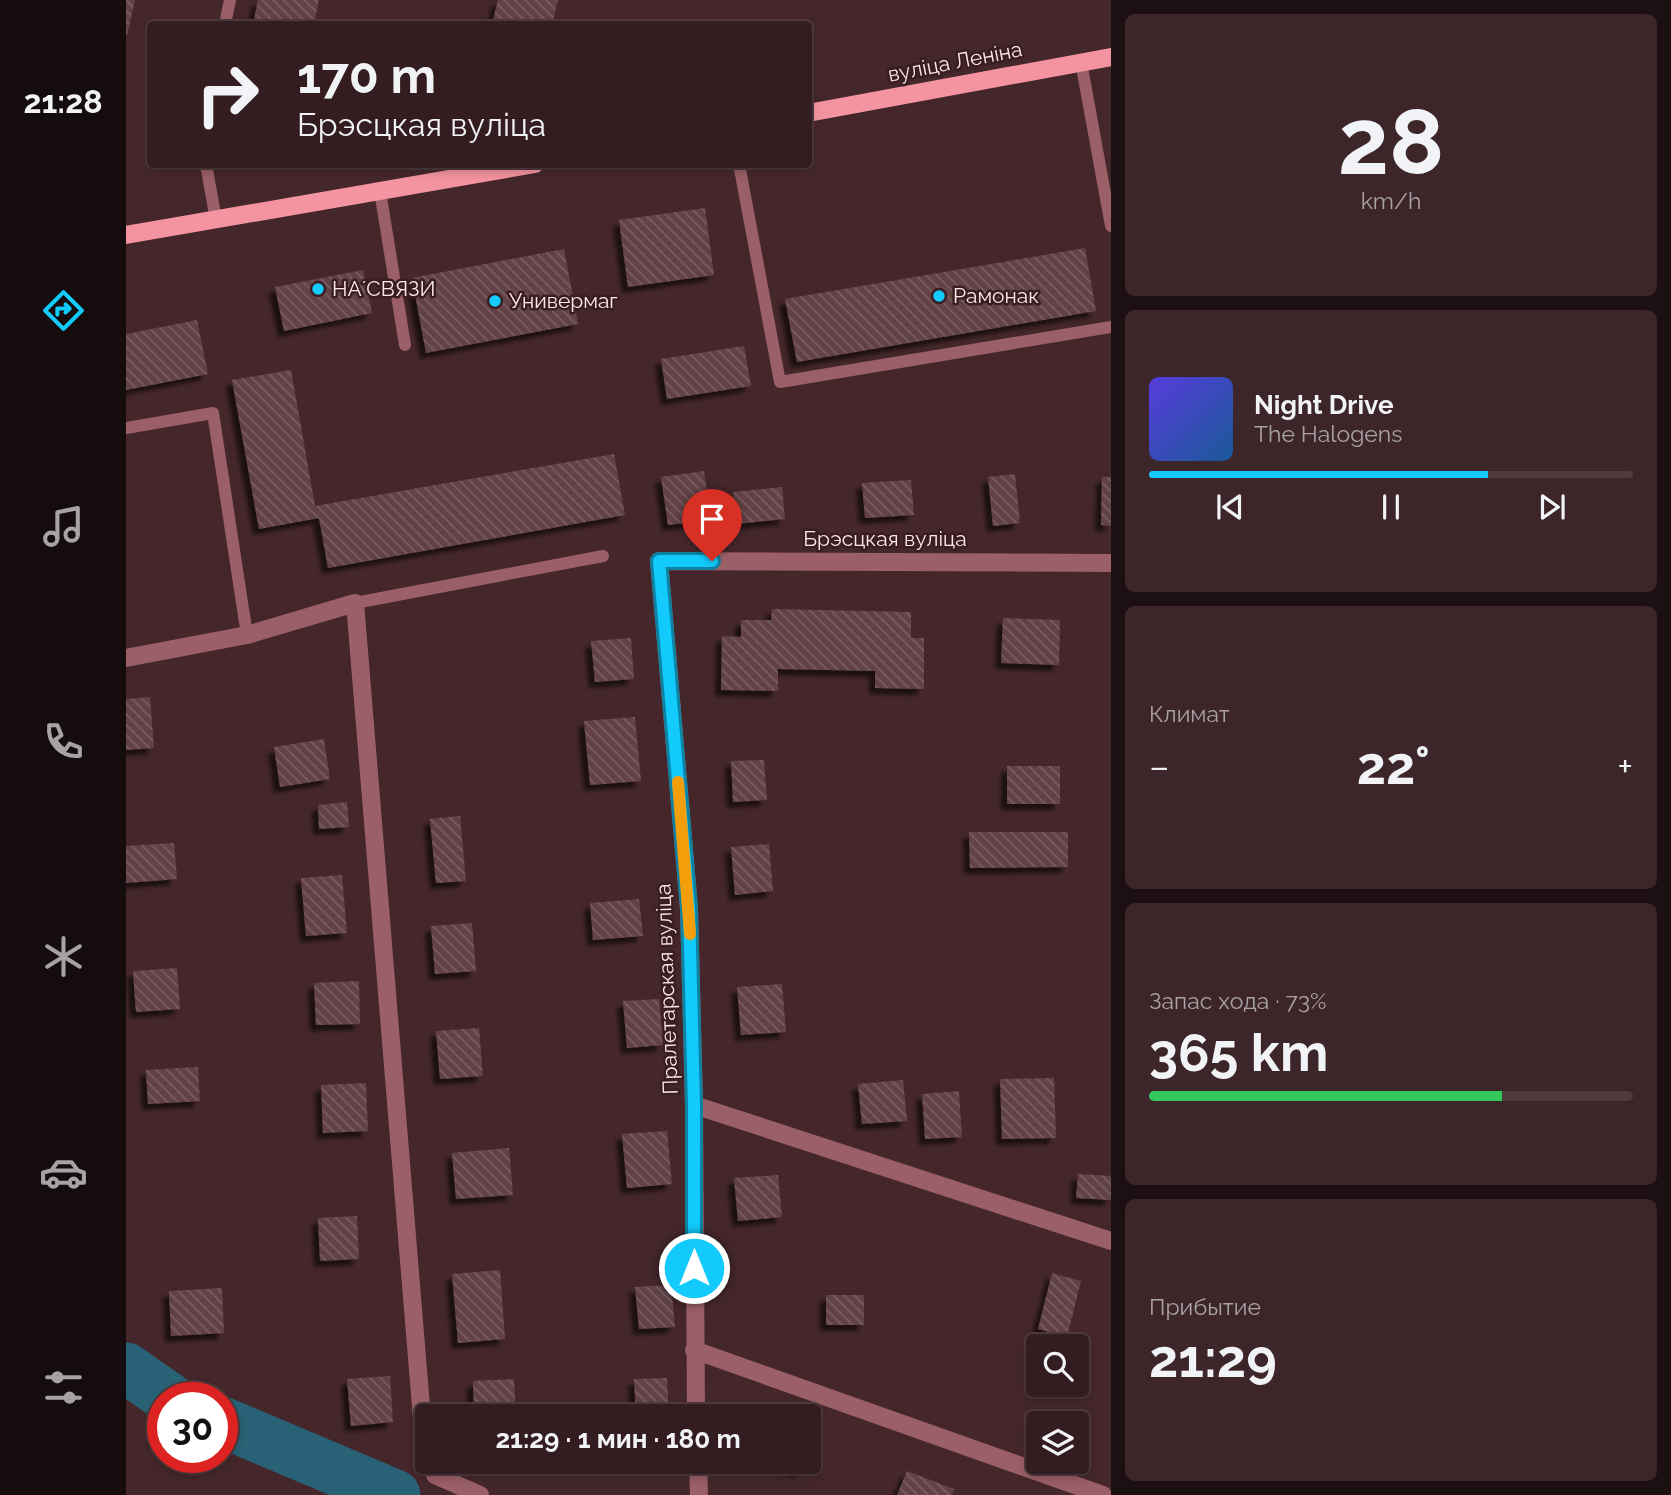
<!DOCTYPE html>
<html lang="ru">
<meta charset="utf-8">
<style>
:root{--surface:#341d20;--page:#3c2629;--text:#f1f3f6;--muted:#a9a2a5;--line:#4e3b3e;--accent:#12cafb}
body{margin:0;font-family:Raleway,sans-serif;background:var(--page);color:var(--text);height:100vh;display:flex;flex-direction:column;font-size:26px;white-space:nowrap}
*{box-sizing:border-box;margin:0}
p{font-size:23px;color:var(--muted)}
.icon{flex:none;width:38px;height:38px;fill:none;stroke:currentColor;stroke-width:2;stroke-linecap:round;stroke-linejoin:round}
.map{position:relative;flex:1;overflow:hidden}
.panel{display:flex;flex-direction:column;gap:14px;padding:14px;background:#1d1012;width:560px}
.panel>*{flex:none}
.top-card{position:absolute;left:21px;top:21px;width:665px;height:147px;border-radius:7px;box-shadow:0 4px 10px #0003,0 0 0 2px var(--line);background:#341d20;color:var(--text);overflow:hidden}
.controls{position:absolute;left:900px;top:1334px;display:grid;gap:14px}
.controls a{display:grid;place-items:center;width:63px;height:63px;border-radius:7px;background:var(--surface);box-shadow:0 4px 10px #0003,0 0 0 2px var(--line);font-size:35px}
.speed{position:absolute;left:21px;top:1382px;display:flex;gap:14px;font-size:35px;font-weight:700;text-align:center}
.speed>*{display:grid;place-content:center;width:91px;height:91px;border-radius:50%;background:var(--surface);box-shadow:0 4px 10px #0003,0 0 0 2px var(--line);line-height:1}
.speed .limit{border:10px solid #d22;background:#fff;color:#111}
.pin{position:absolute;display:grid;place-items:center;width:60px;height:60px;color:#fff;margin:-72px -30px;border-radius:50% 50% 50% 0;rotate:-45deg;box-shadow:0 0 7px #0007}
.pin .icon{rotate:45deg}
.me{position:absolute;width:77px;margin:-38px;rotate:0deg;stroke-linejoin:round;filter:drop-shadow(0 0 5px #0008)}
.turn{display:flex;align-items:center;gap:24px;height:147px;padding:0 35px;font-size:32px}
.turn .icon{width:91px;height:91px;stroke-width:2.5}
.turn b{display:block;font-size:49px;line-height:60px}
.big{font-size:52px;font-weight:700;line-height:1.1}
.panel .tile{flex:1;display:flex;flex-direction:column;justify-content:center;gap:10px;min-width:0;padding:0 24px;border-radius:10px;background:var(--page)}
.panel .dial{align-items:center;gap:0}
.dial b{font-size:91px;line-height:1}
.song{display:flex;align-items:center;gap:21px}
.cover{width:84px;height:84px;border-radius:10px;background:linear-gradient(135deg,hsl(250 70% 55%),hsl(210 70% 35%))}
.played{height:7px;border-radius:4px;background:linear-gradient(90deg,var(--accent) 70%,var(--line) 70%)}
.keys{display:flex;justify-content:space-around;direction:ltr}
.heat{display:flex;justify-content:space-between;align-items:center;font-size:38px;direction:ltr}
.charge{height:10px;border-radius:5px;background:linear-gradient(90deg,#34c759 73%,var(--line) 0)}
.trip{position:absolute;left:289px;top:1404px;width:406px;height:70px;border-radius:7px;background:var(--surface);box-shadow:0 4px 10px #0003,0 0 0 2px var(--line);font-weight:700;line-height:70px;text-align:center}
main{display:flex;flex:1;min-height:0}
.menu{display:flex;flex-direction:column;width:126px;justify-content:space-around;align-items:center;background:#150c0d;color:var(--muted)}
.menu .icon{width:49px;height:49px}
.menu .current{color:var(--accent)}
.menu b{font-size:32px;color:var(--text)}
.map>svg:first-child{display:block}
.lines{fill:none;stroke-linecap:round;stroke-linejoin:round}
.river{stroke:#296276;stroke-width:51}
.building{fill:url(#building-back-hatch);filter:url(#shadow)}
.service{stroke:#9a5f67;stroke-width:12}
.minor{stroke:#9a5f67;stroke-width:18}
.primary{stroke:#f494a0;stroke-width:18}
.route-casing{stroke:#0c83a3;stroke-width:18}
.route{stroke:#12cafb;stroke-width:12}
.slow{stroke:#f59e0b;stroke-width:12}
.poi-dot{fill:#12cafb;stroke:#3a1d21;stroke-width:2.5}
.labels{text-anchor:middle;stroke-width:5;stroke-linejoin:round;paint-order:stroke}
.street-label{font-size:21px;fill:#fbe6e8;stroke:#3a1d21}
.poi-label{font-size:21px;fill:#fbe6e8;stroke:#3a1d21;text-anchor:start}
</style>
<main>
<nav class="menu">
<b>21:28</b>
<svg class="icon current" aria-label="directions" viewBox="0 0 24 24"><path d="M12 3l9 9-9 9-9-9zM9 14v-3h6M13 9l2 2-2 2"/></svg>
<svg class="icon" aria-label="music" viewBox="0 0 24 24"><path d="M9 18V5l10-2v13"/><circle cx="6" cy="18" r="3"/><circle cx="16" cy="16" r="3"/></svg>
<svg class="icon" aria-label="phone" viewBox="0 0 24 24"><path d="M5 4h4l2 5-3 2q2 4 5 5l2-3 5 2v4C11 20 4 13 5 4z"/></svg>
<svg class="icon" aria-label="climate" viewBox="0 0 24 24"><path d="M12 3v18M4 7l16 10M4 17L20 7"/></svg>
<svg class="icon" aria-label="car" viewBox="0 0 24 24"><path d="M5 17H2v-5l4-1 3-4h7l3 4 3 1v5h-3M9 17h6M6 11h13"/><circle cx="7" cy="17" r="2"/><circle cx="17" cy="17" r="2"/></svg>
<svg class="icon" aria-label="filters" viewBox="0 0 24 24"><path d="M4 7h16M4 17h16"/><circle cx="9" cy="7" r="2"/><circle cx="15" cy="17" r="2"/></svg>
</nav>
<div class="map">
<svg width="985" height="1495" viewBox="0 0 985 1495">
<defs>
<pattern id="building-back-hatch" width="6" height="6" patternUnits="userSpaceOnUse" patternTransform="scale(1.75)"><rect width="6" height="6" fill="#624246"/><path d="M-1 5l2 2M0 0l6 6M5-1l2 2" fill="none" stroke="#795d61"/></pattern>
<filter id="shadow"><feDropShadow dx="-6" dy="6" stdDeviation="2" flood-color="#0009"/></filter>
</defs>
<rect width="100%" height="100%" fill="#45272b"/>
<g class="lines">
<!-- river -->
<path class="river" d="M0,1368l43,30
M96,1422l173,73"/>
</g>
<!-- building -->
<path class="building" d="M0,0h9l-8,36 -1,-1z
M132,0h61l-5,24h-61z
M372,0h60l-6,24h-60z
M579,208l9,67 -86,12 -9,-67z
M959,248l11,63 -299,51 -12,-63z
M438,249l14,75 -152,29 -14,-75z
M237,270l9,43 -88,18 -9,-44z
M71,320l11,54 -82,16v-56z
M618,346l7,40 -84,13 -6,-40z
M165,370l24,136 299,-52 11,61 -297,53 -9,-50 -60,11 -27,-149z
M578,471l7,49 -43,5 -7,-48z
M889,474l5,49 -27,3 -5,-49z
M976,477h9v49l-10,-1z
M785,480l3,35 -49,3 -3,-35z
M656,487l3,32 -49,5 -3,-32z
M646,609l139,3v26h13v51l-49,-1v-17l-97,-2v22l-57,-1 1,-54 19,1v-17h30z
M877,618l57,2 -1,45 -58,-2z
M505,638l3,41 -39,3 -4,-41z
M24,697l4,51 -28,2v-51z
M509,717l6,64 -51,4 -6,-64z
M198,739l6,40 -50,8 -6,-40z
M638,760l3,40 -34,2 -2,-41z
M881,766h53v38h-53z
M221,802l2,25 -30,2 -1,-24z
M334,816l6,65 -30,2 -6,-64z
M843,832h99v35l-98,1z
M48,843l3,36 -51,4v-37z
M643,844l4,47 -38,4 -4,-48z
M216,875l5,58 -41,3 -5,-58z
M513,899l4,37 -50,4 -3,-37z
M346,923l4,48 -41,3 -4,-48z
M51,968l3,41 -44,3 -3,-41z
M233,981l1,43 -44,1 -2,-42z
M656,984l4,48 -45,3 -4,-48z
M533,999l4,46 -36,3 -4,-47z
M353,1028l4,48 -43,3 -4,-48z
M72,1067l2,34 -52,3 -2,-34z
M928,1078l2,60 -54,1 -2,-60z
M777,1080l4,41 -45,3 -4,-40z
M240,1083l2,48 -45,2 -2,-48z
M833,1091l3,46 -37,2 -3,-45z
M541,1131l5,53 -45,4 -5,-54z
M383,1148l4,47 -57,4 -4,-46z
M952,1174l33,2v24l-35,-2z
M652,1175l4,42 -44,4 -4,-43z
M231,1216l2,43 -39,2 -2,-43z
M374,1270l5,69 -47,4 -6,-69z
M926,1273l29,8 -14,56 -29,-8z
M545,1285l4,42 -36,2 -4,-42z
M96,1288l2,45 -53,3 -2,-45z
M700,1295h38v30h-38z
M264,1376l3,46 -42,4 -4,-47z
M541,1378l2,38h-33l-2,-37z
M388,1379l2,37h-42l-1,-35z
M646,1461h32l-4,11z
M781,1471l47,18 -2,6h-55z"/>
<g class="lines">
<!-- service -->
<path class="service" d="M99,24l5,-24
M955,62l30,164
M80,164l10,56
M613,164l41,218 331,-55
M254,191l25,154
M0,428l87,-15 34,222
M229,603l248,-47"/>
<!-- minor -->
<path class="minor" d="M0,658l121,-23 108,-32 69,840 3,8
M568,1105l417,136
M568,1350l409,145
M570,1416l-2,-311 -5,-197 -30,-347 452,2
M305,1461l4,14 45,20
M572,1461l1,34"/>
<!-- primary -->
<path class="primary" d="M682,113l303,-56
M0,235l409,-71"/>
</g>
<g class="lines">
<defs>
<path id="route" d="M568,1268v-163l-5,-197 -30,-347h53"/>
</defs>
<!-- route casing -->
<use href="#route" class="route-casing"/>
<!-- route -->
<use href="#route" class="route"/>
<!-- slow -->
<path class="slow" d="M552,782l12,152"/>
</g>
<!-- markers -->
<g class="poi-dot">
<circle cx="192" cy="289" r="7"/>
<circle cx="813" cy="296" r="7"/>
<circle cx="369" cy="301" r="7"/>
</g>
<g class="labels">
<!-- street labels -->
<g class="street-label">
<text transform="translate(829 62) rotate(-11)" y="7">вуліца Леніна</text>
<text x="759" y="546">Брэсцкая вуліца</text>
<text transform="translate(541 989) rotate(-92)" y="7">Пралетарская вуліца</text>
</g>
<!-- poi labels -->
<g class="poi-label">
<text x="206" y="296">НАʼСВЯЗИ</text>
<text x="827" y="303">Рамонак</text>
<text x="383" y="308">Универмаг</text>
</g>
</g>
</svg>
<div class="controls">
<a><svg class="icon" aria-label="search" viewBox="0 0 24 24"><circle cx="10" cy="10" r="6"/><path d="M15 15l6 6"/></svg></a>
<a><svg class="icon" aria-label="layers" viewBox="0 0 24 24"><path d="M12 4l9 5-9 5-9-5zM3 14l9 5 9-5"/></svg></a>
</div>
<div class="speed"><div class="limit">30</div></div>
<div class="pin" style="left:586px;top:561px;background:#d93025"><svg class="icon" aria-label="arrive" viewBox="0 0 24 24"><path d="M6 21V4h12l-3 4 3 4H6"/></svg></div>
<svg class="me" style="left:568px;top:1268px" viewBox="-20 -20 40 40"><circle r="17" fill="#12cafb" stroke="#fff" stroke-width="3"/><path d="M0-11L8 9 0 5-8 9z" fill="#fff"/></svg>
<div class="trip">21:29 · 1 мин · 180 m</div>
<div class="top-card">
<div class="turn"><svg class="icon" aria-label="right" viewBox="0 0 24 24"><path d="M7 20v-9h11M14 6l5 5-5 5"/></svg><div><b>170 m</b>Брэсцкая вуліца</div></div>
</div>
</div>
<section class="panel">
<div class="tile dial"><b>28</b><p>km/h</p></div>
<div class="tile">
<div class="song"><i class="cover"></i><div><b>Night Drive</b><p>The Halogens</p></div></div>
<div class="played"></div>
<div class="keys"><svg class="icon" aria-label="previous" viewBox="0 0 24 24"><path d="M18 5L8 12l10 7zM5 5v14"/></svg><svg class="icon" aria-label="pause" viewBox="0 0 24 24"><path d="M8 5v14M16 5v14"/></svg><svg class="icon" aria-label="next" viewBox="0 0 24 24"><path d="M6 5l10 7-10 7zM19 5v14"/></svg></div>
</div>
<div class="tile"><p>Климат</p>
<div class="heat"><a>−</a><b class="big">22°</b><a>+</a></div>
</div>
<div class="tile"><p>Запас хода · 73%</p><b class="big">365 km</b><div class="charge"></div></div>
<div class="tile"><p>Прибытие</p><b class="big">21:29</b></div>
</section>
</main>
